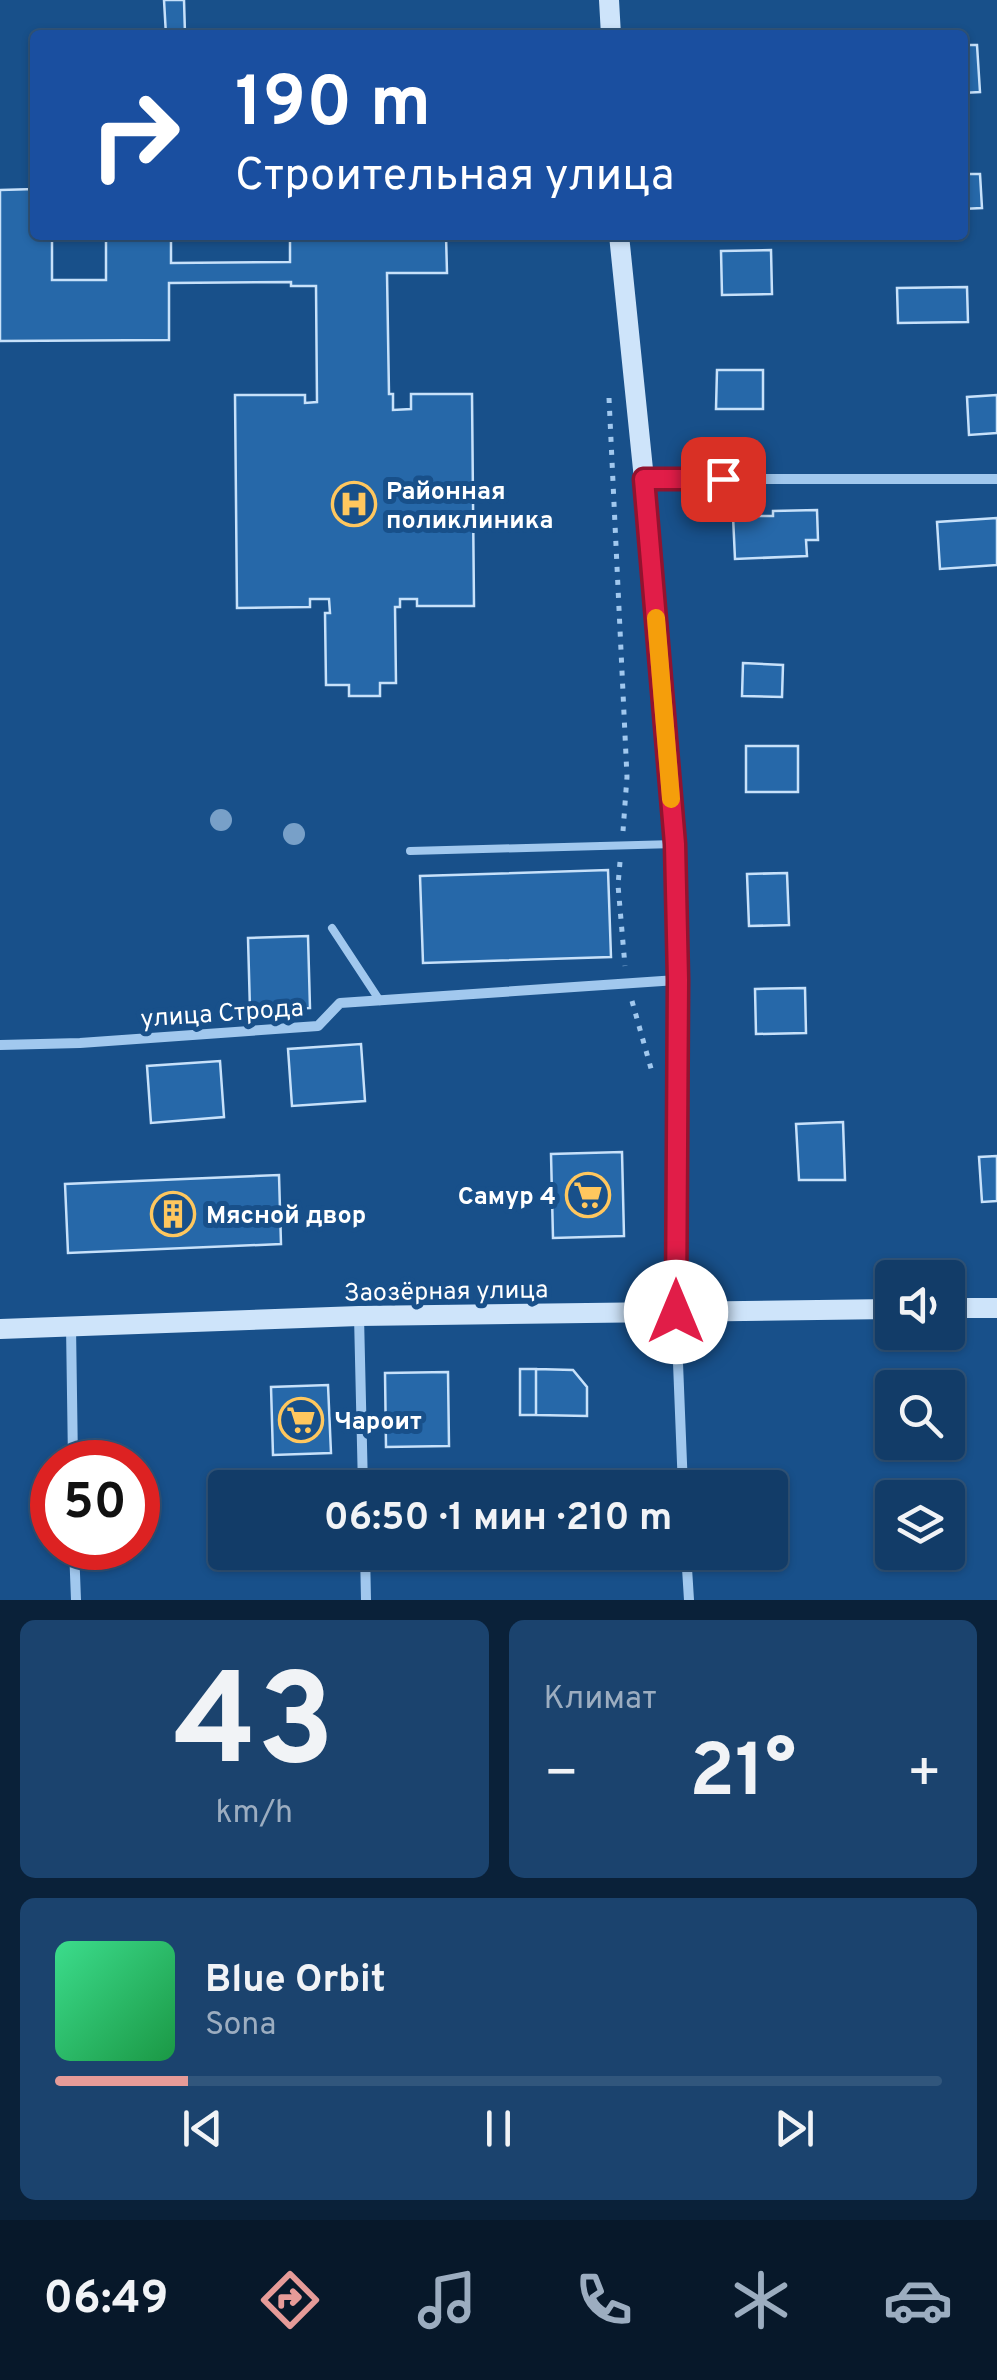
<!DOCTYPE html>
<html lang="ru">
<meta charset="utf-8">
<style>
:root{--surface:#123c68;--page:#1b436e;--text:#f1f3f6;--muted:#9cadc0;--line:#31567c;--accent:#e69b98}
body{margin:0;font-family:Overpass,sans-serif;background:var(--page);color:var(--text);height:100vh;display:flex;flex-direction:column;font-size:38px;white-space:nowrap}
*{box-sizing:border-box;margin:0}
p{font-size:32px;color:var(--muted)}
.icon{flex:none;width:55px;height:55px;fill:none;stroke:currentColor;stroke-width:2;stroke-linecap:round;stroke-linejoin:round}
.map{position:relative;height:1600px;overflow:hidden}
.side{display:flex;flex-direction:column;gap:20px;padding:20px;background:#0a2139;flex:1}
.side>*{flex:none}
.top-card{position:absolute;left:30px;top:30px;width:938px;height:210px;border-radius:10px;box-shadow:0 2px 8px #0004,0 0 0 2px var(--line);background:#1a4fa0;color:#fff;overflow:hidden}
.fabs{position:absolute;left:875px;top:1260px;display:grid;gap:20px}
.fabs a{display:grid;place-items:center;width:90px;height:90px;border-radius:10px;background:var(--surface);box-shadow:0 2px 8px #0004,0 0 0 2px var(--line);font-size:50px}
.speed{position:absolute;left:30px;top:1440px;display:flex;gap:20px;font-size:50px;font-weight:700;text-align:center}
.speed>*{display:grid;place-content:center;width:130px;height:130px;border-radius:50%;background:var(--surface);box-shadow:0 2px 8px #0004,0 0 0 2px var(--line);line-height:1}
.speed .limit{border:15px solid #d22;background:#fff;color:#111}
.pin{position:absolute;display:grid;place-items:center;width:85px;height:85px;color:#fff;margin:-42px;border-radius:20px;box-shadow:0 5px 15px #0006}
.me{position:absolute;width:110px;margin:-55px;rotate:0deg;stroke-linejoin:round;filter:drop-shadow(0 0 8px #0008)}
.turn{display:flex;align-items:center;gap:35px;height:210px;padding:0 40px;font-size:45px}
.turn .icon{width:130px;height:130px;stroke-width:2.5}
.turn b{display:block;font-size:70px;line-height:85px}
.big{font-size:75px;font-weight:700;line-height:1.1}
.side .tile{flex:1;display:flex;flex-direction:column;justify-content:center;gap:15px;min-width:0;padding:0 35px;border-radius:15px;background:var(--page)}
.side .dial{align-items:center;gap:0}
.dial b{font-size:130px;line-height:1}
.song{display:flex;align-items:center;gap:30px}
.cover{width:120px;height:120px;border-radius:15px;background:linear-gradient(135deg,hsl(150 70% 55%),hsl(140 70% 35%))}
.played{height:10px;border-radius:5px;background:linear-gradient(90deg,var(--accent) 15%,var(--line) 15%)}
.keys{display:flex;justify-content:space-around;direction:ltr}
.heat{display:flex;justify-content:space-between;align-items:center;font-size:55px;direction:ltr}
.side .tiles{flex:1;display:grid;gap:20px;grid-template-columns:1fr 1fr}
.tile:last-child{grid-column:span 2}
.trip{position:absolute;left:208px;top:1470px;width:580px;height:100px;border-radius:10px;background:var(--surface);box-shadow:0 2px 8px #0004,0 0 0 2px var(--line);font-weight:700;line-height:100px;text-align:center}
.tabs{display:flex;height:160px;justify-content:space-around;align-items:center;background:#07182a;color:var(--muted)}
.tabs .icon{width:70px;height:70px}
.tabs .selected{color:var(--accent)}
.tabs b{font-size:45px;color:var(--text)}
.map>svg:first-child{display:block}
.building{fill:#2668a9;stroke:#c7e1fa;stroke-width:2.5}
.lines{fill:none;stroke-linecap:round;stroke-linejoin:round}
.path{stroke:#a1c8ee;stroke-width:5;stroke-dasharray:5 8;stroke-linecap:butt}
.service{stroke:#a1c8ee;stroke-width:8}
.minor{stroke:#a1c8ee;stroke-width:10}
.secondary{stroke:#cee4fa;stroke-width:20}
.tree{fill:#78a0c8}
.route-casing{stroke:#92132f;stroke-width:25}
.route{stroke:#e11d48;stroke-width:18}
.slow{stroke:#f59e0b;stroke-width:18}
.labels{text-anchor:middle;stroke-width:10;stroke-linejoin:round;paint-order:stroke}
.poi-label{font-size:25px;font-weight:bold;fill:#fff;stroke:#18508a;text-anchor:start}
.street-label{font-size:25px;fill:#fff;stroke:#18508a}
</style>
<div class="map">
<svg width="997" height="1600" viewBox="0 0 997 1600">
<rect width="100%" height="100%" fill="#18508a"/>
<!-- building -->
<path class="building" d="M164,0h20l1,34 -19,1z
M962,45h15l3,47 -18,1z
M962,174h18l2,34 -20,1z
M35,189v46h17v45h54v-45h65v28l119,-1v-27h156l1,38h-60l2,121h4v16l18,-1v-15h61l2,212h-57v-7h-17v8h-5l1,76h-16v13h-31v-11h-23l-1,-72h5l-1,-14h-19v8l-73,1 -2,-213h70v8l12,-1 -1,-116h-25v-4l-122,1v57l-169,1v-151z
M771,250l1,44 -50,1 -1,-44z
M967,287l1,35 -70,1 -1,-35z
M717,370h46v39h-47z
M997,395v38l-28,2 -2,-38z
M817,510l1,30h-12l1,16 -72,3 -2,-43h40v-5z
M997,518v47l-57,4 -3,-47z
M743,663l40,2 -1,32 -40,-1z
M746,746h52v46h-52z
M608,870l3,87 -188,6 -3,-87z
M787,873l2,52 -40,1 -2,-52z
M308,936l2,72 -60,2 -2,-72z
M805,988l1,45 -50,1 -1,-45z
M361,1044l4,57 -73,5 -4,-57z
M220,1061l4,56 -73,6 -4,-57z
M843,1122l2,58h-46l-3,-56z
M622,1152l2,84 -71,2 -2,-84z
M997,1156v45l-15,1 -3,-45z
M279,1175l2,69 -213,9 -3,-69z
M520,1369h16v46h-16z
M536,1369l37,1 14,17v29l-51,-1z
M448,1372l1,74 -63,1 -1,-74z
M328,1385l3,68 -58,2 -2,-68z"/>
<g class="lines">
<!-- path -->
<path class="path" d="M609,398l18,379 -4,54
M620,862l-2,23 7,81
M632,1001l20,71"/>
<!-- service -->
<path class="service" d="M410,851l265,-7
M332,928l48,73"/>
<!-- minor -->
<path class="minor" d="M644,479h353
M0,1045l80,-2 238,-17 22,-23 337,-23
M676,1313l7,175
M359,1316l4,172
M71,1326l2,136
M74,1548l2,52
M365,1552l1,48
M686,1552l3,48"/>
<!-- secondary -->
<path class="secondary" d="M609,0l2,35
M619,235l25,244 31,365 3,136 -2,332
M948,1308h49
M0,1329l359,-13 533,-7"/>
</g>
<!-- trees -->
<g class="tree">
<circle cx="221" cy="820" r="11"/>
<circle cx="294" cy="834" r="11"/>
</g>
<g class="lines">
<defs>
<path id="route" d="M676,1312l2,-332 -3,-136 -31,-365h79"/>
</defs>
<!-- route casing -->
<use href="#route" class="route-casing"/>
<!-- route -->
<use href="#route" class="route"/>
<!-- slow -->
<path class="slow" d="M656,618l15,181"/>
</g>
<!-- icons -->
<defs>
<symbol id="hospital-ring" viewBox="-11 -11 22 22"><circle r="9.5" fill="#18508a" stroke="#ffc75e" stroke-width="1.5"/><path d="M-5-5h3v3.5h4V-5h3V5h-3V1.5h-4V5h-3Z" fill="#ffc75e"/></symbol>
<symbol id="supermarket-ring" viewBox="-11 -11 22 22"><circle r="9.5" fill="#18508a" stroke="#ffc75e" stroke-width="1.5"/><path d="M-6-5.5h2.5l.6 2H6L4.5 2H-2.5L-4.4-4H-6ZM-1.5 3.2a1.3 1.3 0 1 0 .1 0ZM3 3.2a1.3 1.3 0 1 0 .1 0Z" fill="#ffc75e"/></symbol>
<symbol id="building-ring" viewBox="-11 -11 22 22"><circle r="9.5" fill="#18508a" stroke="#ffc75e" stroke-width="1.5"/><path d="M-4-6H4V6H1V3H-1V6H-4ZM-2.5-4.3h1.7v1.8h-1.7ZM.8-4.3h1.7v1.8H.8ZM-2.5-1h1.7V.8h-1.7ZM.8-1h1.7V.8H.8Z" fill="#ffc75e"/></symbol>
</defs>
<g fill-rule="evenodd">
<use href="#hospital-ring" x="329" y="479" width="50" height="50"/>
<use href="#supermarket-ring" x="563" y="1170" width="50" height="50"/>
<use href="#building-ring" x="148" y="1189" width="50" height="50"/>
<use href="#supermarket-ring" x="276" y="1395" width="50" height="50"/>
</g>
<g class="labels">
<!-- poi labels -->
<g class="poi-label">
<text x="386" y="499">Районная<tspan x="386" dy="29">поликлиника</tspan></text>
<text x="556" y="1204" text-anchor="end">Самур 4</text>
<text x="206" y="1223">Мясной двор</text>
<text x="334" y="1429">Чароит</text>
</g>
<!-- street labels -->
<g class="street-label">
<text transform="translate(222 1012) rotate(-4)" y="9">улица Строда</text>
<text transform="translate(446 1290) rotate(-1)" y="9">Заозёрная улица</text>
</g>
</g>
</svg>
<div class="fabs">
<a><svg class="icon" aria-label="sound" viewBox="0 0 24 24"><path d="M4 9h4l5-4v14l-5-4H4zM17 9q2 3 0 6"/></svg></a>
<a><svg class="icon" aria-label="search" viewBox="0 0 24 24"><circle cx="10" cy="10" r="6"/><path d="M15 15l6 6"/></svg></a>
<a><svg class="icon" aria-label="layers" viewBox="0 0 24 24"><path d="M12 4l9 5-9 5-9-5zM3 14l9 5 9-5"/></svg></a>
</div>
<div class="speed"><div class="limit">50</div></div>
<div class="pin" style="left:723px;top:479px;background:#d93025"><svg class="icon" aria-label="arrive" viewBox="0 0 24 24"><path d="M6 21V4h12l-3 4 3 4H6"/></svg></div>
<svg class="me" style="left:676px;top:1312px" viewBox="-20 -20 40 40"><circle r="19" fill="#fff"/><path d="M0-13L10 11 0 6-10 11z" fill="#e11d48"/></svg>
<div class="trip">06:50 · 1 мин · 210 m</div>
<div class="top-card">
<div class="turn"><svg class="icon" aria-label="right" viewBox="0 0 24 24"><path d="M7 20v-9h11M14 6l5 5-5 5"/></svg><div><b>190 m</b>Строительная улица</div></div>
</div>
</div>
<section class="side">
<div class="tiles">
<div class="tile dial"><b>43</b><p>km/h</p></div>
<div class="tile"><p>Климат</p>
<div class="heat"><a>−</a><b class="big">21°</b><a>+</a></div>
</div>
<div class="tile">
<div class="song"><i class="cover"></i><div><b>Blue Orbit</b><p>Sona</p></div></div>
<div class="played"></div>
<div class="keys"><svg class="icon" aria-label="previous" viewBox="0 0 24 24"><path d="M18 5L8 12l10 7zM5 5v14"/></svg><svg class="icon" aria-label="pause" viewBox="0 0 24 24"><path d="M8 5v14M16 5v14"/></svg><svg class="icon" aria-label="next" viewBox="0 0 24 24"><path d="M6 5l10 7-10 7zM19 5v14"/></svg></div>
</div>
</div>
</section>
<nav class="tabs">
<b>06:49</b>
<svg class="icon selected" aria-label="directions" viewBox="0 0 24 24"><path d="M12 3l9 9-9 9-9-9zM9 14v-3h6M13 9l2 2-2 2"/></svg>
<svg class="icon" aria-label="music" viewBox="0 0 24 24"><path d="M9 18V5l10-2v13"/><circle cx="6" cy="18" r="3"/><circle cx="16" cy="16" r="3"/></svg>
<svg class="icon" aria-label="phone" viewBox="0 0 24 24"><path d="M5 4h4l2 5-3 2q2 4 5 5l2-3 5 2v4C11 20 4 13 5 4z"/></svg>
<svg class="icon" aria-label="climate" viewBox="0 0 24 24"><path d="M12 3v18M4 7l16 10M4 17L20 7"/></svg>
<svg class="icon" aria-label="car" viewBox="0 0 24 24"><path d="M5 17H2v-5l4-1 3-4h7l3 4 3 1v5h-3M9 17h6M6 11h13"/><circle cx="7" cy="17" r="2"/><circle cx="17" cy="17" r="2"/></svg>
</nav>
